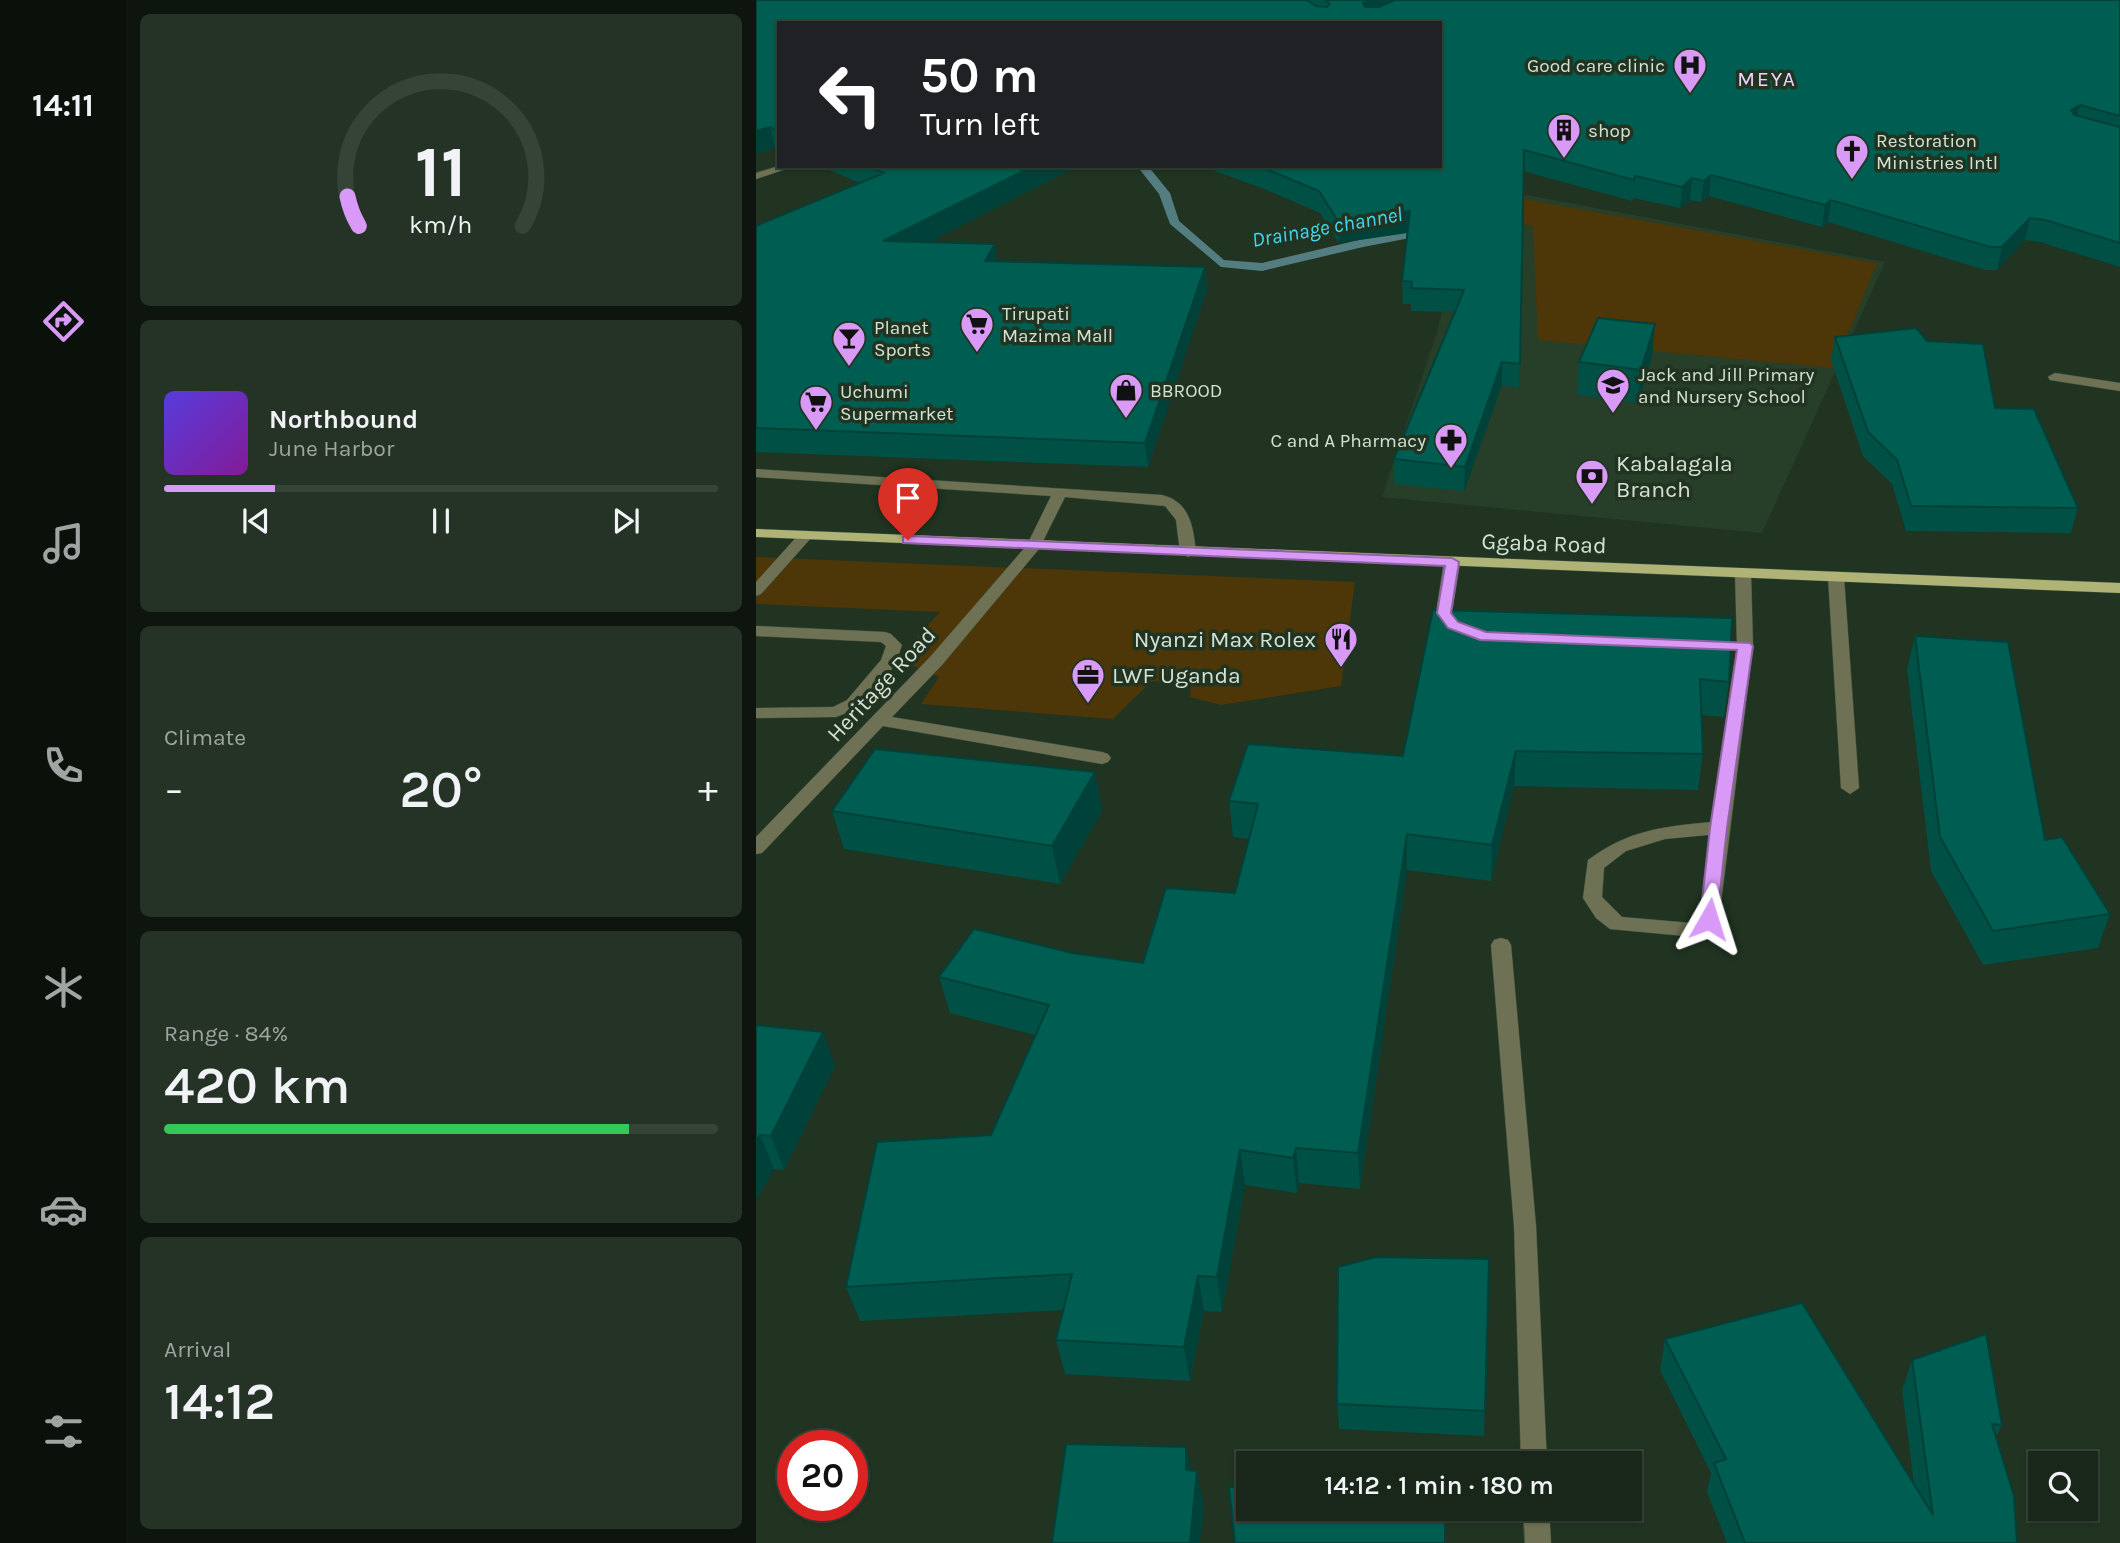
<!DOCTYPE html>
<meta charset="utf-8">
<style>
:root{--surface:#182719;--page:#253326;--text:#f1f3f6;--muted:#9fa5a2;--line:#364438;--accent:#d99af7}
body{margin:0;font-family:Karla,sans-serif;background:var(--page);color:var(--text);height:100vh;display:flex;flex-direction:column;font-size:26px;white-space:nowrap}
*{box-sizing:border-box;margin:0}
p{font-size:23px;color:var(--muted)}
.icon{flex:none;width:38px;height:38px;fill:none;stroke:currentColor;stroke-width:2;stroke-linecap:round;stroke-linejoin:round}
.map{position:relative;flex:1;overflow:hidden}
.panel{display:flex;flex-direction:column;gap:14px;padding:14px;background:#0d150e;width:630px}
.panel>*{flex:none}
.guide{position:absolute;left:21px;top:21px;width:665px;height:147px;border-radius:0px;box-shadow:0 2px 5px #0004,0 0 0 2px var(--line);background:#202124;color:#fff;overflow:hidden}
.fabs{position:absolute;left:1272px;top:1451px;display:grid;gap:14px}
.fabs a{display:grid;place-items:center;width:70px;height:70px;border-radius:0px;background:var(--surface);box-shadow:0 2px 5px #0004,0 0 0 2px var(--line);font-size:35px}
.speed{position:absolute;left:21px;top:1430px;display:flex;gap:14px;font-size:35px;font-weight:700;text-align:center}
.speed>*{display:grid;place-content:center;width:91px;height:91px;border-radius:50%;background:var(--surface);box-shadow:0 2px 5px #0004,0 0 0 2px var(--line);line-height:1}
.speed .limit{border:10px solid #d22;background:#fff;color:#111}
.pin{position:absolute;display:grid;place-items:center;width:60px;height:60px;color:#fff;margin:-72px -30px;border-radius:50% 50% 50% 0;rotate:-45deg;box-shadow:0 0 7px #0007}
.pin .icon{rotate:45deg}
.me{position:absolute;width:77px;margin:-38px;rotate:6deg;stroke-linejoin:round;filter:drop-shadow(0 0 5px #0008)}
.turn{display:flex;align-items:center;gap:24px;height:147px;padding:0 28px;font-size:32px}
.turn .icon{width:91px;height:91px;stroke-width:2.5}
.turn b{display:block;font-size:49px;line-height:60px}
.big{font-size:52px;font-weight:600;line-height:1.1}
.panel .card{flex:1;display:flex;flex-direction:column;justify-content:center;gap:10px;min-width:0;padding:0 24px;border-radius:10px;background:var(--page)}
.panel .dial{align-items:center;gap:0}
.dial svg{height:182px;overflow:visible;fill:none;stroke:var(--line);stroke-width:7;stroke-linecap:round;text-anchor:middle}
.dial text{fill:var(--text);stroke:none}
.song{display:flex;align-items:center;gap:21px}
.cover{width:84px;height:84px;border-radius:10px;background:linear-gradient(135deg,hsl(250 70% 55%),hsl(290 70% 35%))}
.played{height:7px;border-radius:4px;background:linear-gradient(90deg,var(--accent) 20%,var(--line) 20%)}
.keys{display:flex;justify-content:space-around;direction:ltr}
.heat{display:flex;justify-content:space-between;align-items:center;font-size:38px;direction:ltr}
.charge{height:10px;border-radius:5px;background:linear-gradient(90deg,#34c759 84%,var(--line) 0)}
.trip{position:absolute;left:480px;top:1451px;width:406px;height:70px;border-radius:0px;background:var(--surface);box-shadow:0 2px 5px #0004,0 0 0 2px var(--line);font-weight:600;line-height:70px;text-align:center}
main{display:flex;flex:1;min-height:0}
.menu{display:flex;flex-direction:column;width:126px;justify-content:space-around;align-items:center;background:#0a100a;color:var(--muted)}
.menu .icon{width:49px;height:49px}
.menu .current{color:var(--accent)}
.menu b{font-size:32px;color:var(--text)}
.map>svg:first-child{display:block}
.built{fill:#273f28}
.green{fill:#4d3608}
.lines{fill:none;stroke-linecap:round;stroke-linejoin:round}
.stream{fill:#547d81;fill-rule:evenodd}
.minor-casing{stroke:#3d503e;stroke-width:1}
.major-casing{stroke:#3d503e;stroke-width:1}
.minor{fill:#6f7154;fill-rule:evenodd}
.major{fill:#afb476;fill-rule:evenodd}
.wall{fill:#005046}
.shaded-wall{fill:#004139}
.building{fill:#005d51;stroke:#004139;stroke-width:2}
.route{fill:#d99af7;stroke:#8d64a1;stroke-width:2}
.labels{text-anchor:middle;stroke-width:7;stroke-linejoin:round;paint-order:stroke}
.far-poi-label{font-size:19px;fill:#d5e1d5;stroke:#203421;text-anchor:start}
.far-quarter-label{font-size:21px;letter-spacing:2px;fill:#edd3fa;stroke:#203421}
.far-water-label{font-size:21px;font-style:italic;fill:#42d8f4;stroke:#203421}
.poi-label{font-size:23px;fill:#d5e1d5;stroke:#203421;text-anchor:start}
.street-label{font-size:23px;fill:#d5e1d5;stroke:#203421}
</style>
<main>
<nav class="menu">
<b>14:11</b>
<svg class="icon current" aria-label="directions" viewBox="0 0 24 24"><path d="M12 3l9 9-9 9-9-9zM9 14v-3h6M13 9l2 2-2 2"/></svg>
<svg class="icon" aria-label="music" viewBox="0 0 24 24"><path d="M9 18V5l10-2v13"/><circle cx="6" cy="18" r="3"/><circle cx="16" cy="16" r="3"/></svg>
<svg class="icon" aria-label="phone" viewBox="0 0 24 24"><path d="M5 4h4l2 5-3 2q2 4 5 5l2-3 5 2v4C11 20 4 13 5 4z"/></svg>
<svg class="icon" aria-label="climate" viewBox="0 0 24 24"><path d="M12 3v18M4 7l16 10M4 17L20 7"/></svg>
<svg class="icon" aria-label="car" viewBox="0 0 24 24"><path d="M5 17H2v-5l4-1 3-4h7l3 4 3 1v5h-3M9 17h6M6 11h13"/><circle cx="7" cy="17" r="2"/><circle cx="17" cy="17" r="2"/></svg>
<svg class="icon" aria-label="filters" viewBox="0 0 24 24"><path d="M4 7h16M4 17h16"/><circle cx="9" cy="7" r="2"/><circle cx="15" cy="17" r="2"/></svg>
</nav>
<section class="panel">
<div class="card dial"><svg viewBox="0 0 100 80">
<path d="M14 69A42 42 0 1 1 86 69"/>
<path d="M14 69A42 42 0 0 1 9 56" stroke="#d99af7"/>
<text x="50" y="56" font-size="32" font-weight="700">11</text>
<text x="50" y="72" font-size="11">km/h</text>
</svg></div>
<div class="card">
<div class="song"><i class="cover"></i><div><b>Northbound</b><p>June Harbor</p></div></div>
<div class="played"></div>
<div class="keys"><svg class="icon" aria-label="previous" viewBox="0 0 24 24"><path d="M18 5L8 12l10 7zM5 5v14"/></svg><svg class="icon" aria-label="pause" viewBox="0 0 24 24"><path d="M8 5v14M16 5v14"/></svg><svg class="icon" aria-label="next" viewBox="0 0 24 24"><path d="M6 5l10 7-10 7zM19 5v14"/></svg></div>
</div>
<div class="card"><p>Climate</p>
<div class="heat"><a>−</a><b class="big">20°</b><a>+</a></div>
</div>
<div class="card"><p>Range · 84%</p><b class="big">420 km</b><div class="charge"></div></div>
<div class="card"><p>Arrival</p><b class="big">14:12</b></div>
</section>
<div class="map">
<svg width="1364" height="1543" viewBox="0 0 1364 1543">
<rect width="100%" height="100%" fill="#203421"/>
<!-- built -->
<path class="built" d="M717,185l412,77 -123,271 -380,-36 55,-165z"/>
<!-- green -->
<path class="green" d="M739,194l382,69 -43,105 -296,-28 -5,-114 -43,-7z
M0,557l599,25 -14,104 -120,19 -31,-8 1,-12 -39,-4 -39,38 -192,-15 18,-27 -42,-18 43,-47 -184,-8z"/>
<g class="lines">
<!-- stream -->
<path class="stream" d="M381,166h11l22,27 9,28 45,39 38,3 101,-24 68,-11 6,3 -6,3 -68,13 -101,24 -41,-4 -51,-43 -11,-30z"/>
<defs>
<path id="minor" d="M23,166h16l-39,13v-6z
M1299,373l65,10v8l-70,-11 -2,-3z
M0,469l406,26c28,7 31,31 34,57l-8,5 -8,-5 -4,-32 -11,-14 -100,-9 -26,52 -97,116 -50,52 210,35 6,2 3,4 -3,4 -6,2 -219,-38 -121,127 -6,1v-17l174,-180 97,-112 24,-49 -295,-19z
M50,531l7,4 -2,3 -50,56 -5,2v-14l45,-50z
M696,557l8,5 -8,50 12,14 -8,5 -6,-2 -14,-16 8,-51z
M987,569l8,5 2,72 -34,273 -17,16 -7,2 -85,-8 -14,-11 -13,-20 5,-38c41,-30 73,-33 123,-38l26,-176 -2,-72zM953,835l-9,81 -9,7 -69,-6 -20,-20 2,-29 22,-17 39,-12z
M1080,572l8,5 15,211 -9,6 -9,-6 -13,-211z
M0,626l129,6 6,2 11,11 -7,20 -36,43 -23,9 -80,1v-10l77,-1 14,-7 34,-40 5,-14 -5,-4 -125,-6z
M745,938l7,2 3,5 25,281 11,237h-26l-7,-237 -23,-281 3,-5z
M767,1508h26l2,35h-26z"/>
<path id="major" d="M0,529l1364,54v10l-1364,-56z"/>
</defs>
<!-- minor casing -->
<use href="#minor" class="minor-casing"/>
<!-- major casing -->
<use href="#major" class="major-casing"/>
<!-- minor -->
<use href="#minor" class="minor"/>
<!-- major -->
<use href="#major" class="major"/>
</g>
<!-- wall -->
<path class="wall" d="M0,0h1364v267l-80,-25 -15,-2 -28,30h-12l-157,-48 -6,5 -113,-31 -8,6 -11,-2 -10,8 -47,-10 -1,3 -109,-30 -4,217 -17,-3 -38,106 -70,-7v-25l60,-147 -43,-1v-7h-8l-1,-23 6,-48 -69,10 -19,-30 -53,-23 -66,-24h239l-661,-143v126l-4,-1 -19,6z
M64,166h258l-149,76 69,20 207,5 2,22 -59,178 -392,-15v-226l104,-43z
M1079,337l160,71 83,100 -7,25 -165,-2 -14,-47 -29,-28 -32,-96z
M896,357l-14,46 -61,-8 2,-33z
M677,610l296,72 -5,35 -23,-2 2,39 -5,36 -184,-4 -23,95 -84,-11 -47,319 -61,-6 -2,10 -52,-8 -23,127 -18,-1 -14,70 -125,-7 -9,-34 7,-30 -203,11 -14,-34 145,-152 44,-100 -85,-22 -11,-36 204,-14 92,-70 14,-54 -16,-2 -4,-36 174,-45z
M1159,636l130,204 65,74 -12,34 -115,17 -52,-94 -24,-202z
M339,772l7,39 -42,73 -216,-35 -12,-38z
M0,1025l79,41 -51,104 -10,-1 -18,31z
M733,1259l-5,177 -145,-7 -2,-25z
M909,1339l249,145 -12,-94 10,-30 90,65 -6,12 21,106h-290l-20,-51 4,-19 -51,-103z"/>
<!-- shaded-wall -->
<path class="shaded-wall" d="M615,0h43l-51,22v-19z
M1324,105l-5,20 -4,-15z
M14,127l5,21 -19,6v-23z
M277,166h45l-190,97 -5,-22z
M955,175l-2,21 -8,6 3,-21z
M936,178l-2,22 -10,8 2,-21z
M1075,200l-3,22 -6,5 3,-22z
M654,211v21l-71,11 -1,-22z
M1274,218l-5,22 -28,30 5,-23z
M239,244l3,22 -13,-5z
M449,267l2,22 -59,178 -3,-24z
M899,324l-3,33 -14,46 3,-33z
M746,362v23l-38,106 1,-24z
M760,751l-2,35 -23,95 1,-36z
M339,772l7,39 -42,73 -8,-38z
M651,834v36l-47,319 -2,-36z
M67,1032l12,34 -51,104 -13,-34z
M4,1135l14,34 -18,31v-58z
M540,1148l3,35 -2,10 -4,-35z
M484,1150l5,35 -23,127 -5,-35z
M442,1276l6,35 -14,70 -6,-34z
M430,1447l7,35 -7,-12z
M441,1471l7,36 -4,36h-10z"/>
<!-- building -->
<path class="building" d="M0,0h551l9,6 11,1 3,-3 -5,-4h46l-8,3 2,4h14l16,-7h725v116l-40,-11 -9,5 3,5 46,12v116l-75,-23 -15,-2 -28,29h-12l-159,-47 -6,5 -114,-30 -7,6 -12,-3 -10,9 -47,-11 -1,4 -110,-30 -4,214 -18,-2 -37,105 -71,-8 70,-169 -53,-2 1,-6 -10,-1 8,-70 -72,10 -19,-30 -60,-25h181v-143h-661v108l-9,-4 -14,4z
M111,166h166l-150,75 112,3 -10,17 220,6 -60,176 -389,-15v-202l128,-53z
M842,318l57,6 -14,46 -62,-8z
M1160,328l11,13 56,3 12,64 39,1 44,99 -167,-2 -14,-46 -29,-28 -33,-95z
M677,610l299,8 -3,64 -29,-3 3,75 -187,-3 -24,94 -85,-11 -49,319 -62,-5 -3,10 -53,-8 -23,127 -19,-1 -14,71 -128,-7 16,-66 -226,13 31,-145 114,-7 58,-130 -110,-28 35,-48 98,24 71,10 23,-75 69,5 23,-89 -29,-3 19,-57 155,12z
M1159,636l93,6 37,198 17,-3 48,77 -117,17 -53,-94z
M119,749l220,23 -43,74 -220,-35z
M0,1025l67,7 -52,104 -11,-1 -4,7z
M620,1257l113,2 -4,152 -148,-7 1,-137z
M1046,1303l131,212 -21,-155 74,-26 16,91 -10,-1 22,72 3,47h-272l-31,-80 12,-4 -61,-120z
M310,1444l120,3v23l11,1 -7,72h-138z
M473,1487h19v21h102v8h95v27h-210z"/>
<!-- route -->
<path class="route" d="M152,536l544,22 7,4 -8,51 7,9 28,10 264,11 3,3 -26,182 -10,91 -2,5h-12l-3,-5 10,-91 27,-178 -257,-10 -32,-12 -11,-15 8,-47 -542,-23v-6z"/>
<!-- icons -->
<defs>
<symbol id="hospital-pin" viewBox="-11 -11 22 30"><path d="M0 17L-7.5 6A9.5 9.5 0 1 1 7.5 6Z" fill="#d99af7" stroke="#203421"/><path d="M-5-5h3v3.5h4V-5h3V5h-3V1.5h-4V5h-3Z" fill="#111"/></symbol>
<symbol id="building-pin" viewBox="-11 -11 22 30"><path d="M0 17L-7.5 6A9.5 9.5 0 1 1 7.5 6Z" fill="#d99af7" stroke="#203421"/><path d="M-4-6H4V6H1V3H-1V6H-4ZM-2.5-4.3h1.7v1.8h-1.7ZM.8-4.3h1.7v1.8H.8ZM-2.5-1h1.7V.8h-1.7ZM.8-1h1.7V.8H.8Z" fill="#111"/></symbol>
<symbol id="church-pin" viewBox="-11 -11 22 30"><path d="M0 17L-7.5 6A9.5 9.5 0 1 1 7.5 6Z" fill="#d99af7" stroke="#203421"/><path d="M-1.2-6h2.4v3.5h3.3v2.4h-3.3V6h-2.4V-.1h-3.3v-2.4h3.3Z" fill="#111"/></symbol>
<symbol id="supermarket-pin" viewBox="-11 -11 22 30"><path d="M0 17L-7.5 6A9.5 9.5 0 1 1 7.5 6Z" fill="#d99af7" stroke="#203421"/><path d="M-6-5.5h2.5l.6 2H6L4.5 2H-2.5L-4.4-4H-6ZM-1.5 3.2a1.3 1.3 0 1 0 .1 0ZM3 3.2a1.3 1.3 0 1 0 .1 0Z" fill="#111"/></symbol>
<symbol id="bar-pin" viewBox="-11 -11 22 30"><path d="M0 17L-7.5 6A9.5 9.5 0 1 1 7.5 6Z" fill="#d99af7" stroke="#203421"/><path d="M-6-5H6L.8 .8V4.5H3.5V6h-7V4.5H-.8V.8Z" fill="#111"/></symbol>
<symbol id="school-pin" viewBox="-11 -11 22 30"><path d="M0 17L-7.5 6A9.5 9.5 0 1 1 7.5 6Z" fill="#d99af7" stroke="#203421"/><path d="M0-5L7-2L0 1L-7-2ZM-4 1L0 2.5L4 1V4Q0 6-4 4Z" fill="#111"/></symbol>
<symbol id="shop-pin" viewBox="-11 -11 22 30"><path d="M0 17L-7.5 6A9.5 9.5 0 1 1 7.5 6Z" fill="#d99af7" stroke="#203421"/><path d="M-5-2.5h2.3a2.7 3.5 0 0 1 5.4 0H5L5.5 6h-11ZM-1.5-2.5h3a1.5 2.3 0 0 0-3 0Z" fill="#111"/></symbol>
<symbol id="pharmacy-pin" viewBox="-11 -11 22 30"><path d="M0 17L-7.5 6A9.5 9.5 0 1 1 7.5 6Z" fill="#d99af7" stroke="#203421"/><path d="M-2-6h4v4h4v4h-4v4h-4v-4h-4v-4h4Z" fill="#111"/></symbol>
<symbol id="bank-pin" viewBox="-11 -11 22 30"><path d="M0 17L-7.5 6A9.5 9.5 0 1 1 7.5 6Z" fill="#d99af7" stroke="#203421"/><path d="M-6-4H6V4H-6ZM0-2.3a2.3 2.3 0 1 0 0 4.6a2.3 2.3 0 1 0 0-4.6Z" fill="#111"/></symbol>
<symbol id="restaurant-pin" viewBox="-11 -11 22 30"><path d="M0 17L-7.5 6A9.5 9.5 0 1 1 7.5 6Z" fill="#d99af7" stroke="#203421"/><path d="M-5-6h1v4h1v-4h1v4h1v-4h1v5L-1.5 .5V6h-2V.5L-5-1ZM5-6V6H3V1.5H1.5Q1.5-4 5-6Z" fill="#111"/></symbol>
<symbol id="office-pin" viewBox="-11 -11 22 30"><path d="M0 17L-7.5 6A9.5 9.5 0 1 1 7.5 6Z" fill="#d99af7" stroke="#203421"/><path d="M-6-3h4V-5.5h4V-3h4V5H-6ZM-1-4.5V-3h2v-1.5ZM-6 0V1H6V0Z" fill="#111"/></symbol>
</defs>
<g fill-rule="evenodd">
<use href="#hospital-pin" x="915" y="46" width="38" height="52"/>
<use href="#building-pin" x="789" y="111" width="38" height="52"/>
<use href="#church-pin" x="1077" y="132" width="38" height="52"/>
<use href="#supermarket-pin" x="202" y="305" width="38" height="52"/>
<use href="#bar-pin" x="74" y="319" width="38" height="52"/>
<use href="#school-pin" x="838" y="366" width="38" height="52"/>
<use href="#shop-pin" x="351" y="371" width="38" height="52"/>
<use href="#supermarket-pin" x="41" y="383" width="38" height="52"/>
<use href="#pharmacy-pin" x="676" y="421" width="38" height="52"/>
<use href="#bank-pin" x="817" y="457" width="38" height="52"/>
<use href="#restaurant-pin" x="566" y="620" width="38" height="52"/>
<use href="#office-pin" x="313" y="656" width="38" height="52"/>
</g>
<g class="labels">
<!-- far-poi labels -->
<g class="far-poi-label">
<text x="909" y="72" text-anchor="end">Good care clinic</text>
<text x="832" y="137">shop</text>
<text x="1120" y="147">Restoration<tspan x="1120" dy="22">Ministries Intl</tspan></text>
<text x="246" y="320">Tirupati<tspan x="246" dy="22">Mazima Mall</tspan></text>
<text x="118" y="334">Planet<tspan x="118" dy="22">Sports</tspan></text>
<text x="882" y="381">Jack and Jill Primary<tspan x="882" dy="22">and Nursery School</tspan></text>
<text x="394" y="397">BBROOD</text>
<text x="84" y="398">Uchumi<tspan x="84" dy="22">Supermarket</tspan></text>
<text x="670" y="447" text-anchor="end">C and A Pharmacy</text>
</g>
<!-- far-quarter labels -->
<g class="far-quarter-label">
<text x="1011" y="86">MEYA</text>
</g>
<!-- far-water labels -->
<g class="far-water-label">
<text transform="translate(571 227) rotate(-10)" y="7">Drainage channel</text>
</g>
<!-- poi labels -->
<g class="poi-label">
<text x="860" y="471">Kabalagala<tspan x="860" dy="26">Branch</tspan></text>
<text x="560" y="647" text-anchor="end">Nyanzi Max Rolex</text>
<text x="356" y="683">LWF Uganda</text>
</g>
<!-- street labels -->
<g class="street-label">
<text transform="translate(788 543) rotate(2)" y="8">Ggaba Road</text>
<text transform="translate(125 684) rotate(-47)" y="8">Heritage Road</text>
</g>
</g>
</svg>
<div class="fabs">
<a><svg class="icon" aria-label="search" viewBox="0 0 24 24"><circle cx="10" cy="10" r="6"/><path d="M15 15l6 6"/></svg></a>
</div>
<div class="speed"><div class="limit">20</div></div>
<div class="pin" style="left:152px;top:540px;background:#d93025"><svg class="icon" aria-label="arrive" viewBox="0 0 24 24"><path d="M6 21V4h12l-3 4 3 4H6"/></svg></div>
<svg class="me" style="left:953px;top:919px" viewBox="-20 -20 40 40"><path d="M0-17L14 15 0 8-14 15z" fill="#d99af7" stroke="#fff" stroke-width="4"/></svg>
<div class="trip">14:12 · 1 min · 180 m</div>
<div class="guide">
<div class="turn"><svg class="icon" aria-label="left" viewBox="0 0 24 24"><path d="M17 20v-9H6M10 6l-5 5 5 5"/></svg><div><b>50 m</b>Turn left</div></div>
</div>
</div>
</main>
